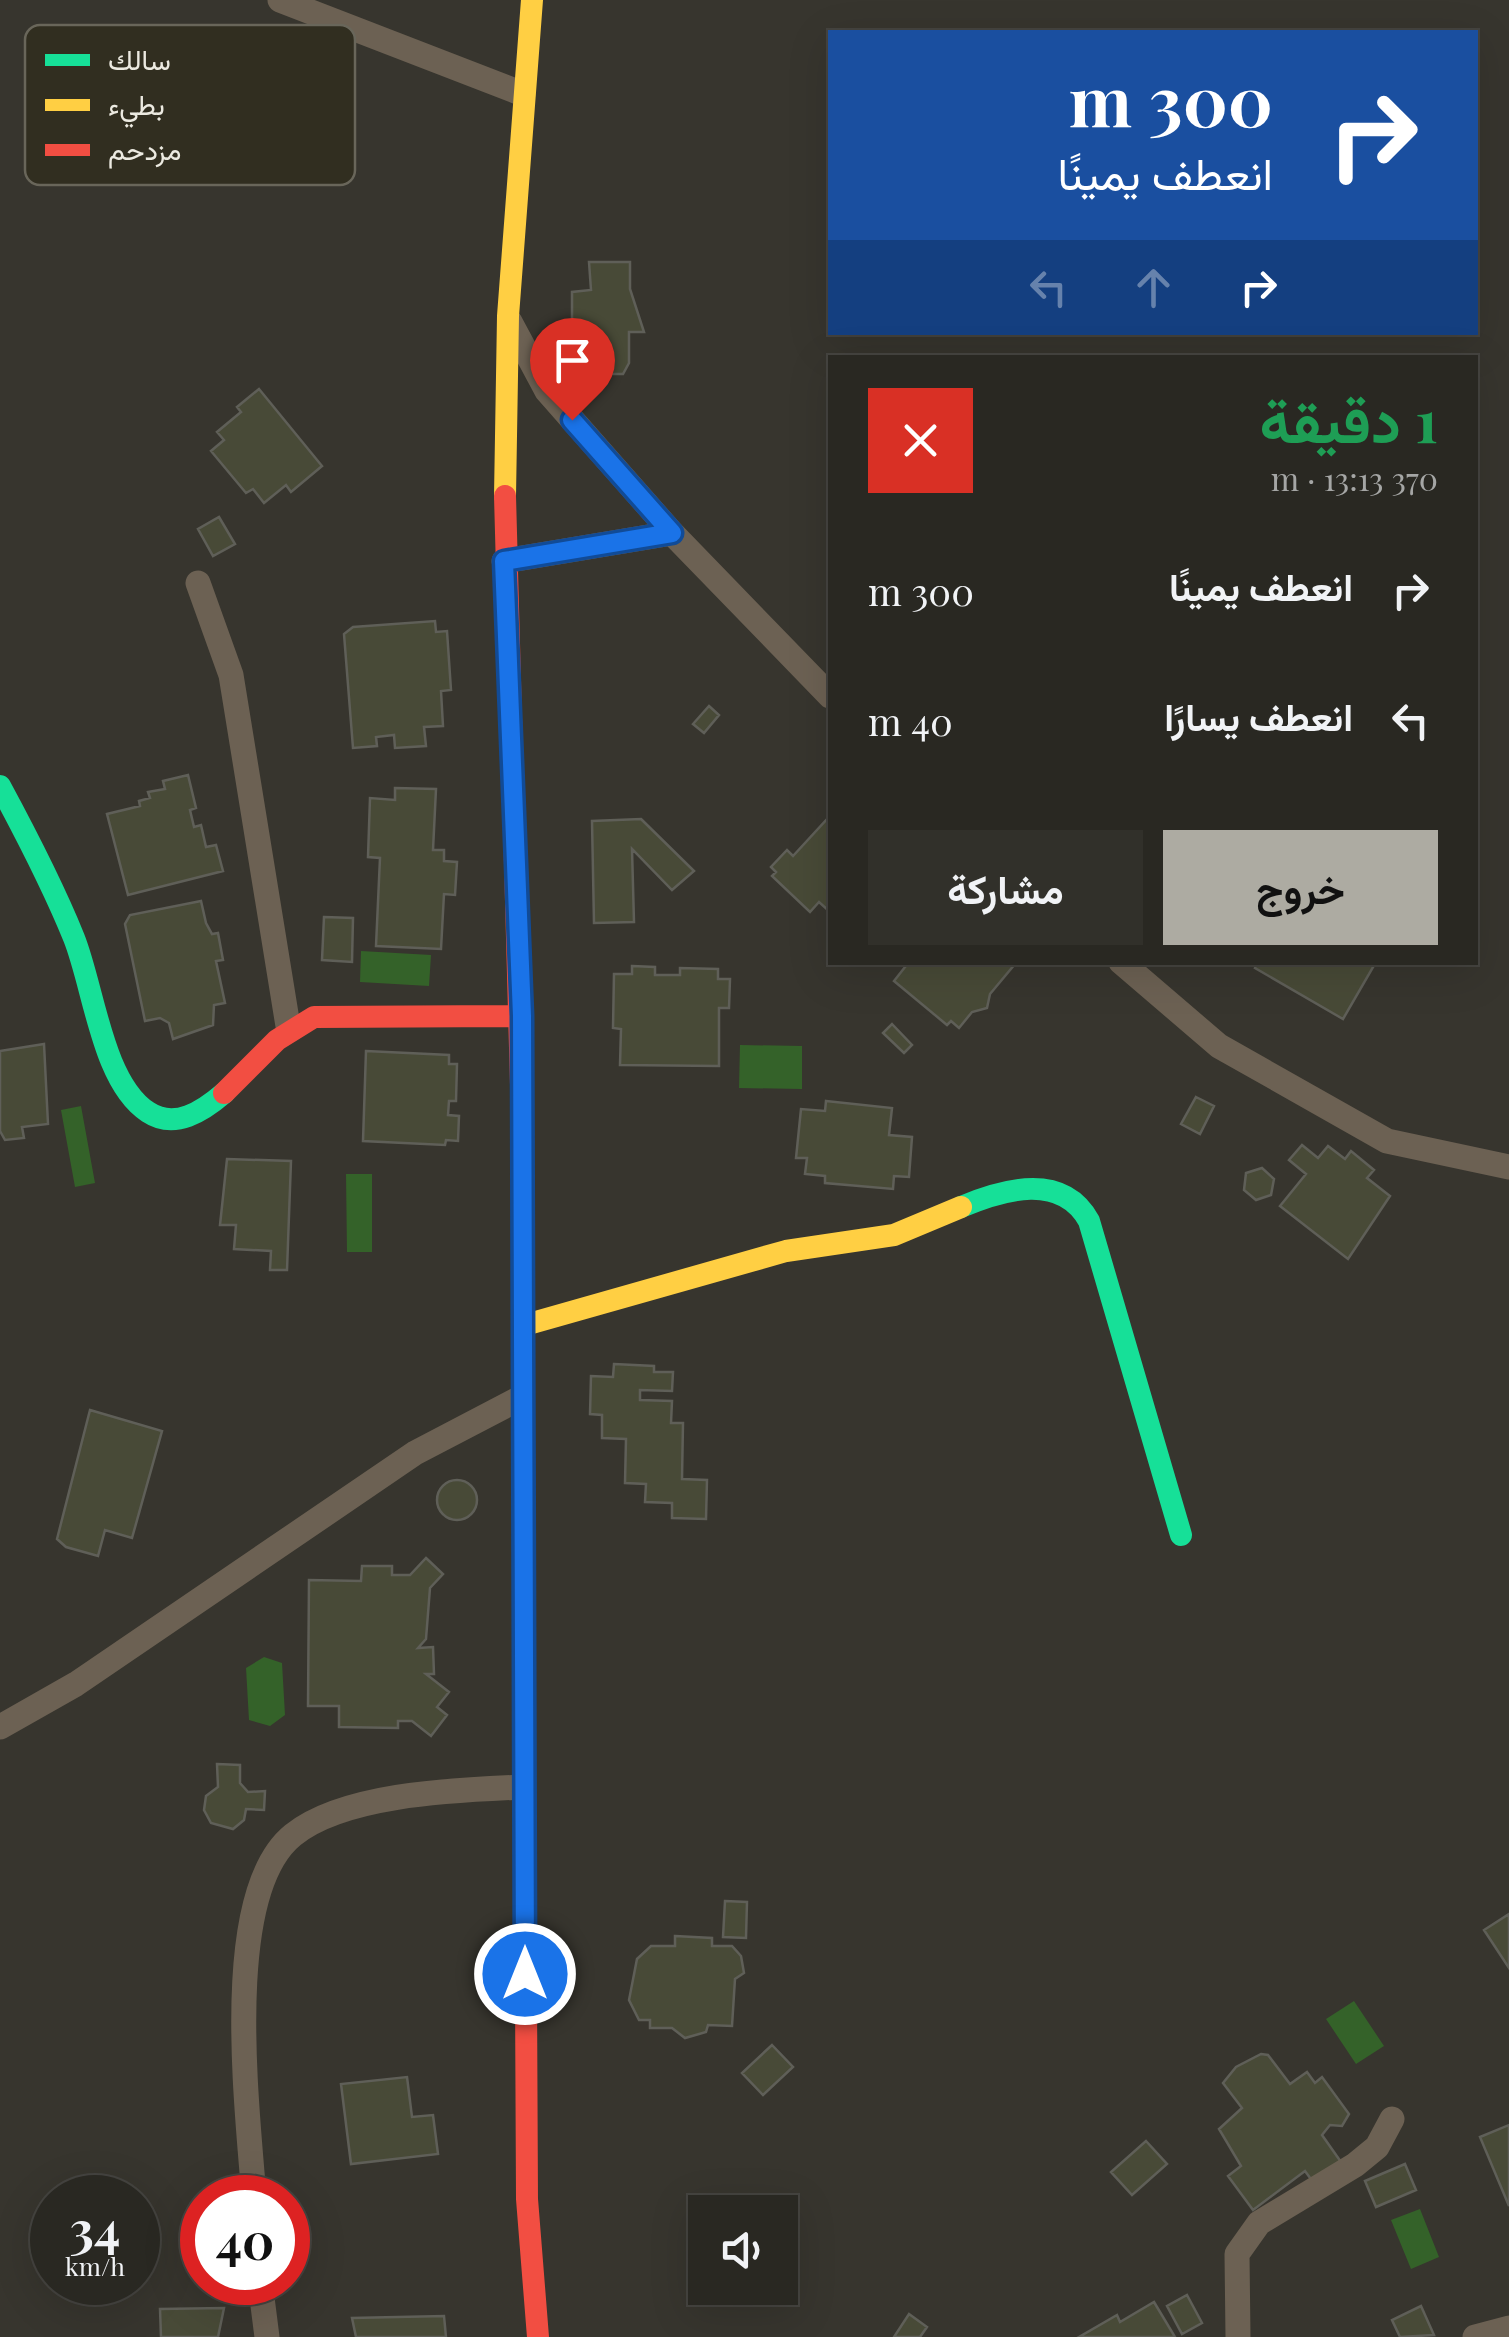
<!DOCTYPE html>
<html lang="ar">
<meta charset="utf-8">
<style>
body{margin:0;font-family:"Playfair Display",Vazirmatn,serif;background:#31302a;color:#f1f3f6;direction:rtl;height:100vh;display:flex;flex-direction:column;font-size:38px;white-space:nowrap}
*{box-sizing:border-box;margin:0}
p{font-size:32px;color:#a5a6a5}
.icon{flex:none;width:55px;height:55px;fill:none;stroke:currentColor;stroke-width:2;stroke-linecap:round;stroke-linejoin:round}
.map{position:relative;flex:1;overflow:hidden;direction:ltr}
.panel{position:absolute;left:828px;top:355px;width:650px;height:610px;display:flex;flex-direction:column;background:#292822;border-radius:0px;box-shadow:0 10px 40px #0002,0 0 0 2px #454440;direction:rtl}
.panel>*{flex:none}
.guide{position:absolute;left:828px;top:30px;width:650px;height:305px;border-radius:0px;box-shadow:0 10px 40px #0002,0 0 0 2px #454440;direction:rtl;background:#1a4fa0;color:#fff;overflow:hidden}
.controls{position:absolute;left:688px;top:2195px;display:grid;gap:20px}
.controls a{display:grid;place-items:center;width:110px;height:110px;border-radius:0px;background:#292822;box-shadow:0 10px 40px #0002,0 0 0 2px #454440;font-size:50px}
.speed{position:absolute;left:30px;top:2175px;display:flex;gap:20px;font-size:50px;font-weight:700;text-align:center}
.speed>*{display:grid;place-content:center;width:130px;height:130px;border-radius:50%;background:#292822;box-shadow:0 10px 40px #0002,0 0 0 2px #454440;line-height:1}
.speed small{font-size:25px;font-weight:400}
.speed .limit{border:15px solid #d22;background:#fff;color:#111}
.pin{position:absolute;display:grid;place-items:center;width:85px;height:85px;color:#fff;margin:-102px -42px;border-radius:50% 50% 50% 0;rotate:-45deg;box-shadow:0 0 10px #0007}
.pin .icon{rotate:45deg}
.me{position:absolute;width:110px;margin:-55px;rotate:0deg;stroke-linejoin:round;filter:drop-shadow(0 0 8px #0008)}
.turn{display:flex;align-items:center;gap:35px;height:210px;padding:0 40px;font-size:45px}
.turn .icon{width:130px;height:130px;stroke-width:2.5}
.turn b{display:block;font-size:70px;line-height:85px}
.lanes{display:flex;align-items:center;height:95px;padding:0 40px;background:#0003;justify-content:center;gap:50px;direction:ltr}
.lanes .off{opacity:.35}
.round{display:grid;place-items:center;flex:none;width:105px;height:105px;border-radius:0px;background:#31302a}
.headline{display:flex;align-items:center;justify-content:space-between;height:170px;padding:0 40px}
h1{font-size:60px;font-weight:700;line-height:75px;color:#1e9e55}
.action{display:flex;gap:20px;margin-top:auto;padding:20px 40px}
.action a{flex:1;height:115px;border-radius:0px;background:#adaba2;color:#111;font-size:40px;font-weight:700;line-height:115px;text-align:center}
.action a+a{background:#31302a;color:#f1f3f6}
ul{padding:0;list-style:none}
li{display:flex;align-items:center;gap:30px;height:130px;padding:0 40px}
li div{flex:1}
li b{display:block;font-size:38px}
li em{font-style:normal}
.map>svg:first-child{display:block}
</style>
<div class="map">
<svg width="1509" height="2337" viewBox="0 0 1509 2337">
<rect width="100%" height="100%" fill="#37352e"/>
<!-- water -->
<path fill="#346229" d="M361,951L431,955L429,986L360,982Z
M740,1045L802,1046V1089L739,1088Z
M81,1106L95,1183L75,1187L61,1110Z
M346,1174H372V1252H347Z
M264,1657L282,1663L285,1715L270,1726L249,1720L246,1668Z
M1354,2001L1384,2046L1356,2064L1326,2019Z
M1420,2209L1439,2257L1411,2269L1391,2220Z"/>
<!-- building -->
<path fill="#484a37" stroke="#5f5f58" stroke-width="2.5" d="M589,262H630V289L644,332H629V363L623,374H601L593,366L591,340L572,339V292L591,290Z
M259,389L322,466L291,492L286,485L264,503L253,489L246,493L211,451L224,440L217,432L241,412L237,407Z
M219,517L235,544L213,556L198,529Z
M435,621L436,632L447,631L451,690L441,691L443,726L424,727L426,746L395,748L394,735L376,737L377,746L353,748L344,634L353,627Z
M709,706L719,715L704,733L693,724Z
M188,775L196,808L190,810L194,827L201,825L206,847L216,845L223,871L128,895L107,814L140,806L139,801L150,798L148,792L165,789L163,781Z
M395,788L436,789L433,850H444V861L457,862L455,895L444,894L441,949L376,946L380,858L368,857L370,798L395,800Z
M829,817L830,912L819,902L810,912L772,876L776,872L771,867L787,850L793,856Z
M641,819L694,871L672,890L632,849L634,922L594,923L592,821Z
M201,901L206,923L212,934L218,933L223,960L216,961L225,1003L214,1005L213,1025L173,1039L169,1023L160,1018L145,1021L125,924L130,915Z
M324,917L353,918L352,962L322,960Z
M909,962H1014L1015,964L990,994L987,1008L972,1012L959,1028L951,1021L947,1025L894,981Z
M1258,962H1376L1343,1019L1255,968Z
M632,966L655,967V975H680V968L718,969V979H730L729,1008H719V1066L620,1065L621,1029L613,1028L614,974H632Z
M892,1024L912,1045L904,1053L883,1033Z
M44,1044L48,1124L22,1127L24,1138L5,1140L0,1131V1051Z
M366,1051L449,1055V1064H457L456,1101H449L448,1115L459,1116L458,1141L446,1140L445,1145L363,1141Z
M1196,1097L1214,1106L1200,1134L1181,1124Z
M826,1101L892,1108L889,1135L912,1137L909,1177L894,1176L893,1189L825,1183V1176L805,1174L807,1158H796L801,1109L825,1111Z
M1302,1145L1318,1158L1328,1146L1345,1159L1351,1151L1374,1170L1367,1178L1390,1196L1348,1259L1280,1206L1306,1174L1289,1160Z
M227,1159L291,1161L287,1270H270L271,1251L234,1249L236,1225H220Z
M1262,1168L1274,1179L1271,1195L1256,1200L1244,1190L1246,1173Z
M614,1364L654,1366V1372H673L672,1391L640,1390V1400L672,1401L671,1423H683L682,1479L707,1480L706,1519L672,1518V1503L645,1502L646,1484L625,1483L626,1439L602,1438V1415L590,1414L591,1376L613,1377Z
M90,1410L162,1431L132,1538L105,1530L98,1556L66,1547L57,1539Z
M437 1500a20 20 0 1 1 40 0a20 20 0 1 1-40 0Z
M426,1558L443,1574L430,1588L426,1639L418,1648L433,1647L434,1674H426L449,1692L437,1707L447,1715L431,1736L412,1721H398V1728L339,1727V1706H308L309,1580L361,1581L362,1566H392V1575H410Z
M217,1764L240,1765V1783L248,1792L265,1791L264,1810L246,1809L244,1820L233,1829L211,1823L204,1810L206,1796L218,1787Z
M725,1901L747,1902L746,1938L723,1937Z
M1509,1914V1968L1484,1930Z
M675,1936L712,1938V1946H732L741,1956L744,1973L735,1979L732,2026L708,2025L706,2032L685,2038L672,2028H650V2020H639L629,2000L637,1959L651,1946H675Z
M772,2045L793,2067L763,2095L742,2073Z
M1261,2054L1268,2055L1290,2084L1307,2072L1315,2083L1322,2077L1349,2114L1342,2126L1330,2125L1322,2135L1341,2162L1313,2182L1305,2171L1253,2210L1228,2176L1241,2166L1219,2129L1242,2108L1223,2083L1236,2067Z
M407,2077L412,2117L433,2115L438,2154L351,2164L341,2084Z
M1509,2125V2206L1480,2137Z
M1146,2141L1167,2164L1132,2195L1111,2172Z
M1405,2164L1416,2190L1376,2207L1365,2181Z
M705,2232V2275L702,2276L690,2236Z
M1187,2295L1202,2323L1182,2334L1167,2306Z
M1154,2302L1175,2337H1079L1117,2315L1120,2322Z
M1421,2306L1434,2335L1400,2337L1392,2320Z
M224,2308L218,2337H161L160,2309Z
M909,2314L927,2327L920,2337H894Z
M444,2316L446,2337H356L352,2318Z"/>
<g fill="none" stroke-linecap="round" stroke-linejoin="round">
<!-- street -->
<path stroke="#6c6153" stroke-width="25" d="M280,0L523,94
M510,322L547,391L672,533L830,696
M504,561L672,533
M198,583L231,675L288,1026
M1121,962L1219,1046L1387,1141L1509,1167
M0,1727L76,1684L415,1453L522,1397
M254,2198C248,2111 220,1894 293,1835C345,1793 459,1790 523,1787
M260,2282L267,2337
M1238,2337L1237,2254L1259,2223L1355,2165L1377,2147L1392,2119
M1475,2337L1509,2328"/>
<!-- fast -->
<path stroke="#16e098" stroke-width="22" d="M0,786C27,836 53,886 74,938C94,988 102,1082 148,1112C175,1130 203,1111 224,1093
M522,1122L524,1580
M961,1207C1003,1189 1062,1172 1089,1221L1181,1535"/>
<!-- slow -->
<path stroke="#ffcf43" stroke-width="22" d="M505,496L508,316L532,0
M525,1325L786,1251L894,1235L961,1207"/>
<!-- jam -->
<path stroke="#f24e42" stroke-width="22" d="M505,496L522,1122
M224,1093L277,1040L314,1017L522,1016
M524,1580L527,2199L538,2337"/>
</g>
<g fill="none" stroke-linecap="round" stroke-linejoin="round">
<defs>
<path id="route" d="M525,1974L522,1016L504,561L672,533L572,420"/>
</defs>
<!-- route casing -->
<use href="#route" stroke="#114b97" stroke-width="25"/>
<!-- route -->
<use href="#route" stroke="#1a73e8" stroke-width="18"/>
</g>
<!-- legend -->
<rect x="25" y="25" width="330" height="160" rx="15" fill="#312e20" stroke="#69665a" stroke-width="2.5"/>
<rect x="45" y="54" width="45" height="12" fill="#16e098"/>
<rect x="45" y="99" width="45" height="12" fill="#ffcf43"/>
<rect x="45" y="144" width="45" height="12" fill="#f24e42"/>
<g font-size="28" fill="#eceae1">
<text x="108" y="70">سالك</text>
<text x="108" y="115">بطيء</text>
<text x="108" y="160">مزدحم</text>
</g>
</svg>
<div class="controls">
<a><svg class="icon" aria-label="sound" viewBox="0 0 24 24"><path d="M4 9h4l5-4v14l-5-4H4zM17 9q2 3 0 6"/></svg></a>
</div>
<div class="speed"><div>34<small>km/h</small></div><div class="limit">40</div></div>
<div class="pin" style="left:572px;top:420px;background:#d93025"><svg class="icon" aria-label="arrive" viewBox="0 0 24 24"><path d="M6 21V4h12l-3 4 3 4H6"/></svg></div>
<svg class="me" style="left:525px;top:1974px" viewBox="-20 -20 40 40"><circle r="17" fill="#1a73e8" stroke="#fff" stroke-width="3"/><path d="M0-11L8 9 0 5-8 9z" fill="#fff"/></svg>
<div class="guide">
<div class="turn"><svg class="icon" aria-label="right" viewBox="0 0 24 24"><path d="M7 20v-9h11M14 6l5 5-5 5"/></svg><div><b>300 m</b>انعطف يمينًا</div></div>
<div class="lanes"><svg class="icon off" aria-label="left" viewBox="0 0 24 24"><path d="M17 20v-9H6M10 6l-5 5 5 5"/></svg><svg class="icon off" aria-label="ahead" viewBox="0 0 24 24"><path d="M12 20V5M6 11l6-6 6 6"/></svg><svg class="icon" aria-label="right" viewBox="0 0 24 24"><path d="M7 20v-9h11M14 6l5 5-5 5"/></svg></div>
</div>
<section class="panel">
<div class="headline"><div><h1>1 دقيقة</h1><p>370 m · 13:13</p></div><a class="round" style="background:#d93025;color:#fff"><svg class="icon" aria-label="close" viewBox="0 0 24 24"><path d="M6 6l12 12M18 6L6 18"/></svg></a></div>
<ul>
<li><svg class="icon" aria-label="right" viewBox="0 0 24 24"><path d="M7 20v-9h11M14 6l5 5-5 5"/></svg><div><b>انعطف يمينًا</b></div><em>300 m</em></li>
<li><svg class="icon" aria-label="left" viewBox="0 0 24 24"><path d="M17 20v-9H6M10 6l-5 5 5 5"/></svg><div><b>انعطف يسارًا</b></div><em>40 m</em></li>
</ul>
<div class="action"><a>خروج</a><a>مشاركة</a></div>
</section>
</div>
